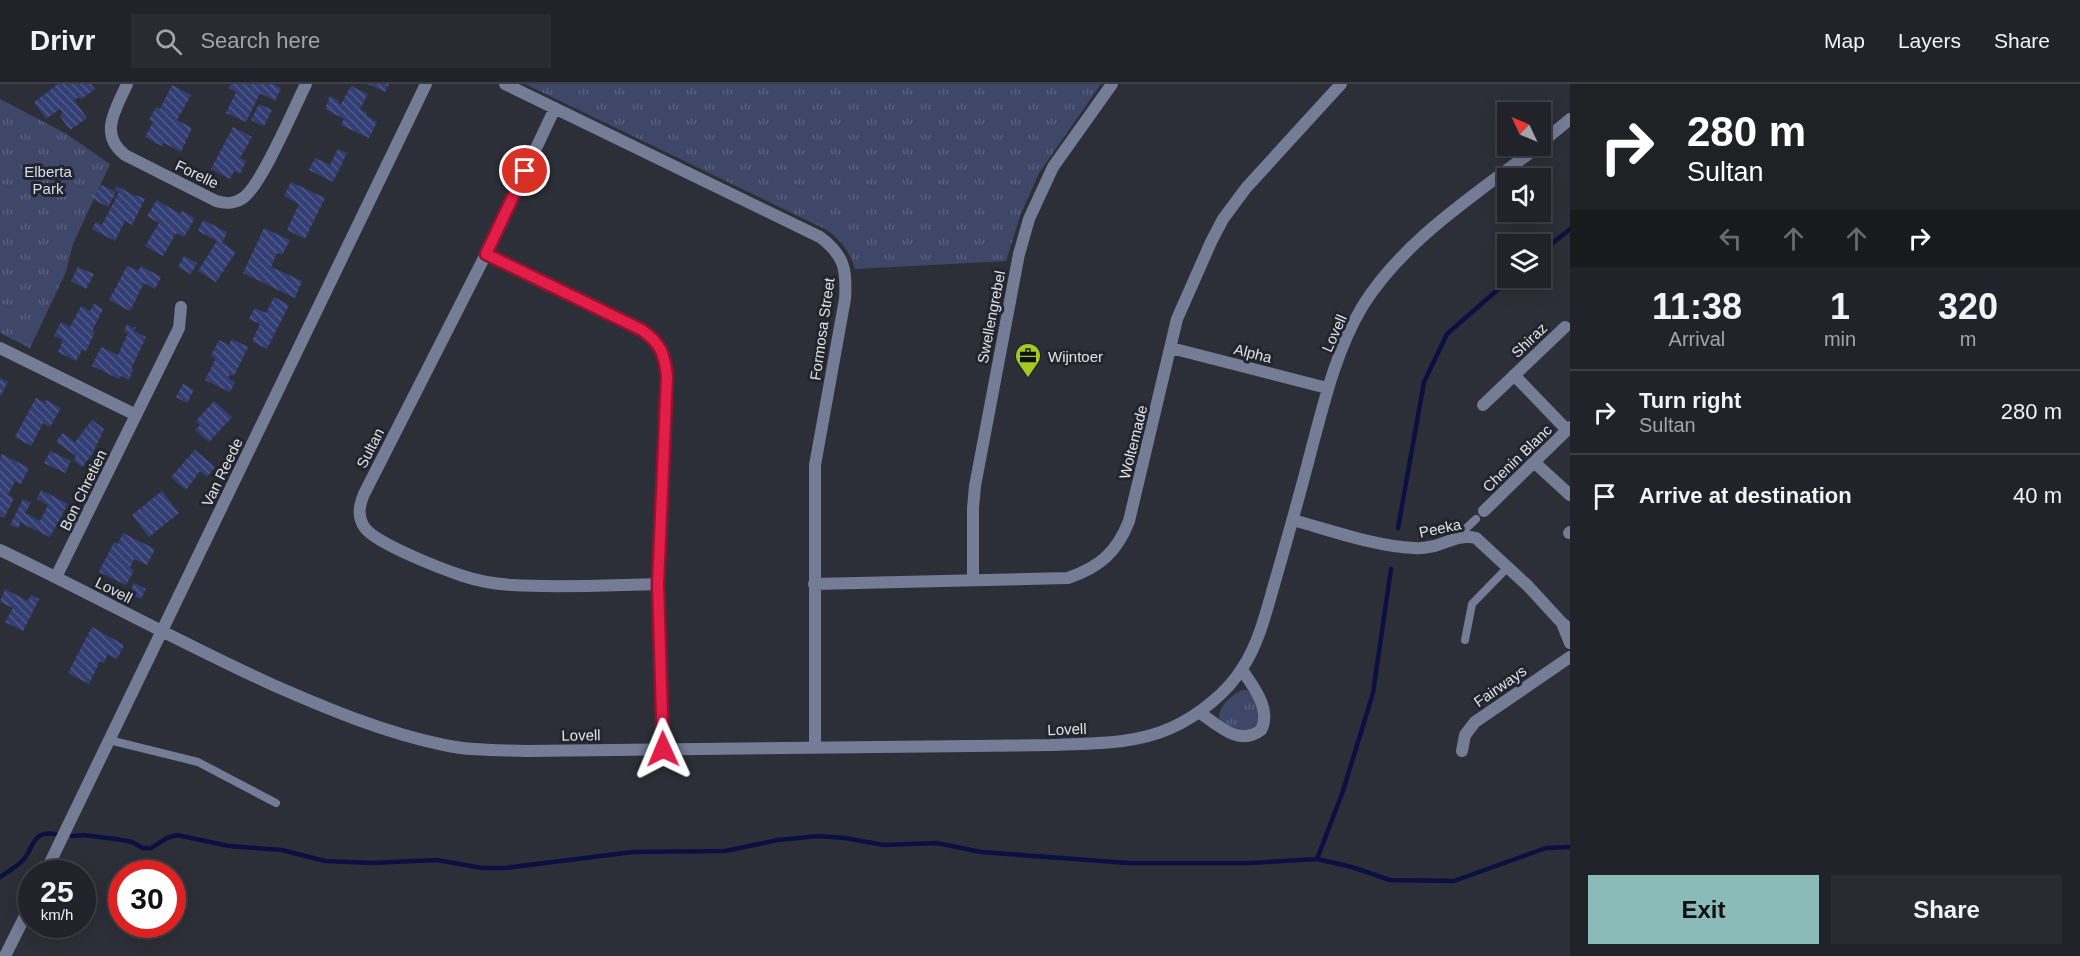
<!DOCTYPE html>
<style>
body{margin:0;font-family:Helvetica,sans-serif;background:#2a2b32;color:#f1f3f6;height:100vh;display:flex;flex-direction:column;font-size:22px;white-space:nowrap}
*{box-sizing:border-box;margin:0}
p{font-size:20px;color:#a2a4a8}
.icon{flex:none;width:33px;height:33px;fill:none;stroke:currentColor;stroke-width:2;stroke-linecap:round;stroke-linejoin:round}
.map{position:relative;flex:1;overflow:hidden}
.details{display:flex;flex-direction:column;background:#22232a;width:510px}
.details>*{flex:none}
.top-card{background:#202124;color:#fff;overflow:hidden}
.needle{width:39px;rotate:314deg}
.fabs{position:absolute;left:1497px;top:18px;display:grid;gap:12px}
.fabs a{display:grid;place-items:center;width:54px;height:54px;border-radius:0px;background:#22232a;box-shadow:0 3px 15px #0003,0 0 0 2px #3f4047;font-size:30px}
.speed{position:absolute;left:18px;top:776px;display:flex;gap:12px;font-size:30px;font-weight:700;text-align:center}
.speed>*{display:grid;place-content:center;width:78px;height:78px;border-radius:50%;background:#22232a;box-shadow:0 3px 15px #0003,0 0 0 2px #3f4047;line-height:1}
.speed small{font-size:15px;font-weight:400}
.speed .limit{border:9px solid #d22;background:#fff;color:#111}
.pin{position:absolute;display:grid;place-items:center;width:51px;height:51px;color:#fff;margin:-26px;border:3px solid #fff;border-radius:50%;box-shadow:0 2px 6px #0007}
.me{position:absolute;width:66px;margin:-33px;rotate:359deg;stroke-linejoin:round;filter:drop-shadow(0 0 4px #0008)}
.turn{display:flex;align-items:center;gap:21px;height:126px;padding:0 18px;font-size:27px}
.turn .icon{width:78px;height:78px;stroke-width:2.5}
.turn b{display:block;font-size:42px;line-height:51px}
.lanes{display:flex;align-items:center;height:57px;padding:0 18px;background:#0003;justify-content:center;gap:30px;direction:ltr}
.lanes .off{opacity:.35}
.eta{display:flex;justify-content:space-evenly;align-items:center;height:102px;text-align:center}
.eta b{font-size:36px;font-weight:600;line-height:42px}
.action{display:flex;gap:12px;margin-top:auto;padding:12px 18px}
.action a{flex:1;height:69px;border-radius:0px;background:#8bbbb9;color:#111;font-size:24px;font-weight:600;line-height:69px;text-align:center}
.action a+a{background:#2a2b32;color:#f1f3f6}
ul{padding:0;list-style:none}
li{display:flex;align-items:center;gap:18px;height:84px;padding:0 18px;border-top:2px solid #3f4047}
li div{flex:1}
li b{display:block;font-size:22px}
li em{font-style:normal}
header{display:flex;align-items:center;gap:36px;box-sizing:border-box;height:84px;padding:0 30px;background:#22232a;border-bottom:2px solid #3f4047}
header strong{font-size:28px}
nav{display:flex;gap:33px;margin-inline-start:auto;font-size:21px}
.search{width:420px;height:54px;background:#2a2b32;display:flex;align-items:center;gap:15px;box-sizing:border-box;padding:0 21px;border-radius:0px;color:#a2a4a8;font-size:22px}
main{display:flex;flex:1;min-height:0}
.map>svg:first-child{display:block}
</style>
<header>
<strong>Drivr</strong>
<div class="search"><svg class="icon" aria-label="search" viewBox="0 0 24 24"><circle cx="10" cy="10" r="6"/><path d="M15 15l6 6"/></svg>Search here</div>
<nav><a>Map</a><a>Layers</a><a>Share</a></nav>
</header>
<main>
<div class="map">
<svg width="1570" height="872" viewBox="0 0 1570 872">
<defs>
<pattern id="grass-tufts" width="24" height="20" patternUnits="userSpaceOnUse" patternTransform="scale(1.5)"><rect width="24" height="20" fill="#3f4768"/><path d="M3 7l-1-3M5 7V3M7 7l1-3M15 17l-1-3M17 17v-4M19 17l1-3" fill="none" stroke="#5a617e"/></pattern>
<pattern id="building-back-hatch" width="6" height="6" patternUnits="userSpaceOnUse" patternTransform="scale(1.5)"><rect width="6" height="6" fill="#333e74"/><path d="M-1 5l2 2M0 0l6 6M5-1l2 2" fill="none" stroke="#505a88"/></pattern>
</defs>
<rect width="100%" height="100%" fill="#2d2f38"/>
<!-- grass -->
<path fill="url(#grass-tufts)" d="M525,0H1101L1039,89L1020,132L1006,177L855,185C850,168 841,156 827,146Z
M0,15L65,49L110,80L73,160L66,188L30,264L0,249Z
M1243,606H1247L1254,614L1261,635L1253,647C1239,647 1229,644 1219,634C1219,622 1232,610 1243,606Z"/>
<g fill="none" stroke-linecap="round" stroke-linejoin="round">
<!-- stream -->
<path stroke="#0d0f42" stroke-width="4.5" d="M1540,169L1570,145
M1398,444L1424,298L1447,250L1511,194
M72,752L83,751L116,755L132,758L143,764H151L167,754L177,751L229,762L282,766L325,777L372,779L437,776L482,784H505L633,768L725,767L778,756L818,752L845,754L884,761L937,759L981,768L1128,779H1250L1317,775L1352,783L1390,796L1454,797L1546,764L1570,763
M1317,775L1343,707L1373,609L1391,485
M0,793C8,788 18,782 24,775C35,761 32,747 55,750"/>
</g>
<!-- building -->
<path fill="url(#building-back-hatch)" d="M58,0H91L95,5L81,15L79,13L74,16L87,34L70,46L60,32L63,29L60,25L46,35L34,18Z
M231,0H273L281,4L275,17L260,9L246,38L226,29L236,8L229,4Z
M368,0H389L385,8Z
M172,1L191,11L177,36L192,44L181,68L164,59L162,62L145,53L153,38L149,36L156,23L160,25Z
M351,2L368,10L360,25L367,29L366,31L377,38L369,54L341,41L344,35L325,25L330,12L339,17L338,19L341,20Z
M259,20L272,26L264,42L251,36Z
M233,43L252,53L240,74L246,77L240,90L234,87L230,95L211,85Z
M338,65L347,69L333,98L309,86L315,74L330,81Z
M291,98L325,114L305,155L287,146L299,120L284,112Z
M101,101L116,108L108,123L93,115Z
M117,102L135,112L136,111L145,115L132,141L125,137L115,157L92,145L96,138L102,141L119,108L115,106Z
M157,116L180,130L182,127L195,134L184,153L176,149L163,172L145,162L159,139L147,132Z
M203,136L227,148L222,159L236,168L216,198L198,187L217,157L198,147Z
M264,144L290,156L282,171L277,169L271,183L302,197L295,214L243,189Z
M184,172L197,179L191,190L178,183Z
M127,182L138,187L141,182L161,193L155,205L144,199L130,227L109,216Z
M78,183L94,190L86,205L71,197Z
M274,213L289,221L267,265L252,257L260,240L249,235L255,224L266,229Z
M94,220L103,225L92,247L95,248L86,267L82,266L76,277L58,268L63,256L54,252L61,238L70,243L81,222L90,227Z
M127,240L132,244L136,243L134,247L146,253L131,285L133,286L129,296L121,292L119,295L92,282L101,263L118,271L128,249L124,247Z
M232,255L248,263L234,292L230,290L228,294L235,298L230,308L205,296L216,274L211,272L219,256L229,261Z
M0,294L8,298L0,313Z
M183,300L194,306L187,319L176,313Z
M36,314L45,319L46,316L61,324L50,343L43,339L31,362L15,353Z
M214,317L232,333L209,358L195,346L200,341L196,337Z
M92,336L104,345L93,369L82,383L73,376L76,372L56,358L63,349L75,358Z
M195,366L215,383L207,393L200,387L186,406L171,393Z
M50,367L71,377L65,389L44,379Z
M2,370L29,384L21,400L15,397L8,411L14,414L4,434L0,432V374Z
M41,406L68,420L50,453L21,439L18,444L10,441L23,415L31,419L25,429L40,437L48,421L37,415Z
M162,407L179,429L149,453L132,431Z
M123,449L155,465L147,481L134,475L130,484L134,486L126,501L99,488L114,458L118,460Z
M134,499L146,505L141,515L129,510Z
M5,505L28,517L31,511L39,515L23,547L5,538L13,524L0,518Z
M92,543L124,561L117,575L108,570L104,579L100,577L89,600L68,589Z"/>
<g fill="none" stroke-linecap="round" stroke-linejoin="round">
<!-- service -->
<path stroke="#747c96" stroke-width="8" d="M1457,453L1476,435
M1465,556L1472,520L1508,483
M109,656L198,678L276,719"/>
<!-- minor -->
<path stroke="#747c96" stroke-width="12" d="M127,0C116,25 98,50 125,71L216,117C226,120 234,120 243,114C261,102 294,24 306,0
M505,0L820,153C844,171 847,185 845,215L815,381V664
M555,24L486,170L364,410C359,422 357,433 365,444C377,460 442,485 463,492C478,497 496,500 512,501C559,504 611,501 658,500
M1540,60L1570,35
M486,170L642,246C659,259 664,271 667,292L658,500L663,665
M0,264L136,331L56,493
M1171,264L1327,304
M1514,291L1567,346
M1483,321L1565,243
M136,331L179,244L181,223
M1534,378L1570,411
M1484,427L1570,343
M1293,436C1329,446 1378,463 1414,464C1440,466 1453,449 1476,454L1528,502L1562,539L1570,545
M1569,449L1570,448
M0,466C92,510 181,559 273,601C328,625 385,649 444,661C471,667 499,666 526,667L1051,661C1091,659 1133,661 1171,644C1198,632 1228,608 1243,583C1260,557 1267,524 1276,494C1288,452 1300,410 1311,367C1324,318 1336,267 1362,223C1403,156 1478,109 1539,62
M973,496V424L975,402L1019,170L1029,135L1053,83L1112,0
M814,500L1068,494C1100,483 1117,468 1129,437L1177,235L1211,158L1223,135L1246,104L1341,0
M1562,539L1570,559
M1199,628C1218,641 1239,663 1261,646C1272,626 1253,602 1242,586
M1462,667L1465,651L1475,638L1570,573
M45,789L426,0
M5,872L32,818"/>
</g>
<g fill="none" stroke-linecap="round" stroke-linejoin="round">
<defs>
<path id="route" d="M525,87L486,170L642,246C661,260 664,269 667,292L658,500L663,665"/>
</defs>
<!-- route casing -->
<use href="#route" stroke="#92132f" stroke-width="15"/>
<!-- route -->
<use href="#route" stroke="#e11d48" stroke-width="10"/>
</g>
<!-- icons -->
<defs>
<symbol id="office-pin" viewBox="-11 -11 22 30"><path d="M0 17L-7.5 6A9.5 9.5 0 1 1 7.5 6Z" fill="#a3c927" stroke="#23252e"/><path d="M-6-3h4V-5.5h4V-3h4V5H-6ZM-1-4.5V-3h2v-1.5ZM-6 0V1H6V0Z" fill="#111"/></symbol>
</defs>
<g fill-rule="evenodd">
<use href="#office-pin" x="1013" y="257" width="30" height="40"/>
</g>
<g text-anchor="middle" dominant-baseline="central" stroke-width="6" stroke-linejoin="round" paint-order="stroke">
<!-- park labels -->
<g font-size="15" fill="#d8ddef" stroke="#23252e">
<text x="48" y="87">Elberta<tspan x="48" dy="17">Park</tspan></text>
</g>
<!-- street labels -->
<g font-size="15" fill="#e0e2e8" stroke="#23252e">
<text transform="translate(197 90) rotate(26)">Forelle</text>
<text transform="translate(991 233) rotate(-79)">Swellengrebel</text>
<text transform="translate(822 245) rotate(-82)">Formosa Street</text>
<text transform="translate(1334 249) rotate(-66)">Lovell</text>
<text transform="translate(1529 256) rotate(-44)">Shiraz</text>
<text transform="translate(1253 269) rotate(14)">Alpha</text>
<text transform="translate(1133 358) rotate(-76)">Woltemade</text>
<text transform="translate(370 364) rotate(-63)">Sultan</text>
<text transform="translate(1517 374) rotate(-44)">Chenin Blanc</text>
<text transform="translate(222 388) rotate(-64)">Van Reede</text>
<text transform="translate(83 406) rotate(-64)">Bon Chretien</text>
<text transform="translate(1440 444) rotate(-12)">Peeka</text>
<text transform="translate(114 506) rotate(27)">Lovell</text>
<text transform="translate(1500 602) rotate(-35)">Fairways</text>
<text transform="translate(1067 645) rotate(-2)">Lovell</text>
<text transform="translate(581 651) rotate(-1)">Lovell</text>
</g>
<!-- poi labels -->
<g font-size="15" fill="#e0e2e8" stroke="#23252e" text-anchor="start">
<text x="1048" y="272">Wijntoer</text>
</g>
</g>
</svg>
<div class="fabs">
<a><svg class="needle" viewBox="-14 -14 28 28"><path d="M0-13l5 13h-10z" fill="#e53935"/><path d="M0 13l5-13h-10z" fill="#a2a4a8"/></svg></a>
<a><svg class="icon" aria-label="sound" viewBox="0 0 24 24"><path d="M4 9h4l5-4v14l-5-4H4zM17 9q2 3 0 6"/></svg></a>
<a><svg class="icon" aria-label="layers" viewBox="0 0 24 24"><path d="M12 4l9 5-9 5-9-5zM3 14l9 5 9-5"/></svg></a>
</div>
<div class="speed"><div>25<small>km/h</small></div><div class="limit">30</div></div>
<div class="pin" style="left:525px;top:87px;background:#d93025"><svg class="icon" aria-label="arrive" viewBox="0 0 24 24"><path d="M6 21V4h12l-3 4 3 4H6"/></svg></div>
<svg class="me" style="left:663px;top:665px" viewBox="-20 -20 40 40"><path d="M0-17L14 15 0 8-14 15z" fill="#e11d48" stroke="#fff" stroke-width="4"/></svg>
</div>
<section class="details">
<div class="top-card">
<div class="turn"><svg class="icon" aria-label="right" viewBox="0 0 24 24"><path d="M7 20v-9h11M14 6l5 5-5 5"/></svg><div><b>280 m</b>Sultan</div></div>
<div class="lanes"><svg class="icon off" aria-label="left" viewBox="0 0 24 24"><path d="M17 20v-9H6M10 6l-5 5 5 5"/></svg><svg class="icon off" aria-label="ahead" viewBox="0 0 24 24"><path d="M12 20V5M6 11l6-6 6 6"/></svg><svg class="icon off" aria-label="ahead" viewBox="0 0 24 24"><path d="M12 20V5M6 11l6-6 6 6"/></svg><svg class="icon" aria-label="right" viewBox="0 0 24 24"><path d="M7 20v-9h11M14 6l5 5-5 5"/></svg></div>
</div>
<div class="eta">
<div><b>11:38</b><p>Arrival</p></div>
<div><b>1</b><p>min</p></div>
<div><b>320</b><p>m</p></div>
</div>
<ul>
<li><svg class="icon" aria-label="right" viewBox="0 0 24 24"><path d="M7 20v-9h11M14 6l5 5-5 5"/></svg><div><b>Turn right</b><p>Sultan</p></div><em>280 m</em></li>
<li><svg class="icon" aria-label="arrive" viewBox="0 0 24 24"><path d="M6 21V4h12l-3 4 3 4H6"/></svg><div><b>Arrive at destination</b></div><em>40 m</em></li>
</ul>
<div class="action"><a>Exit</a><a>Share</a></div>
</section>
</main>
